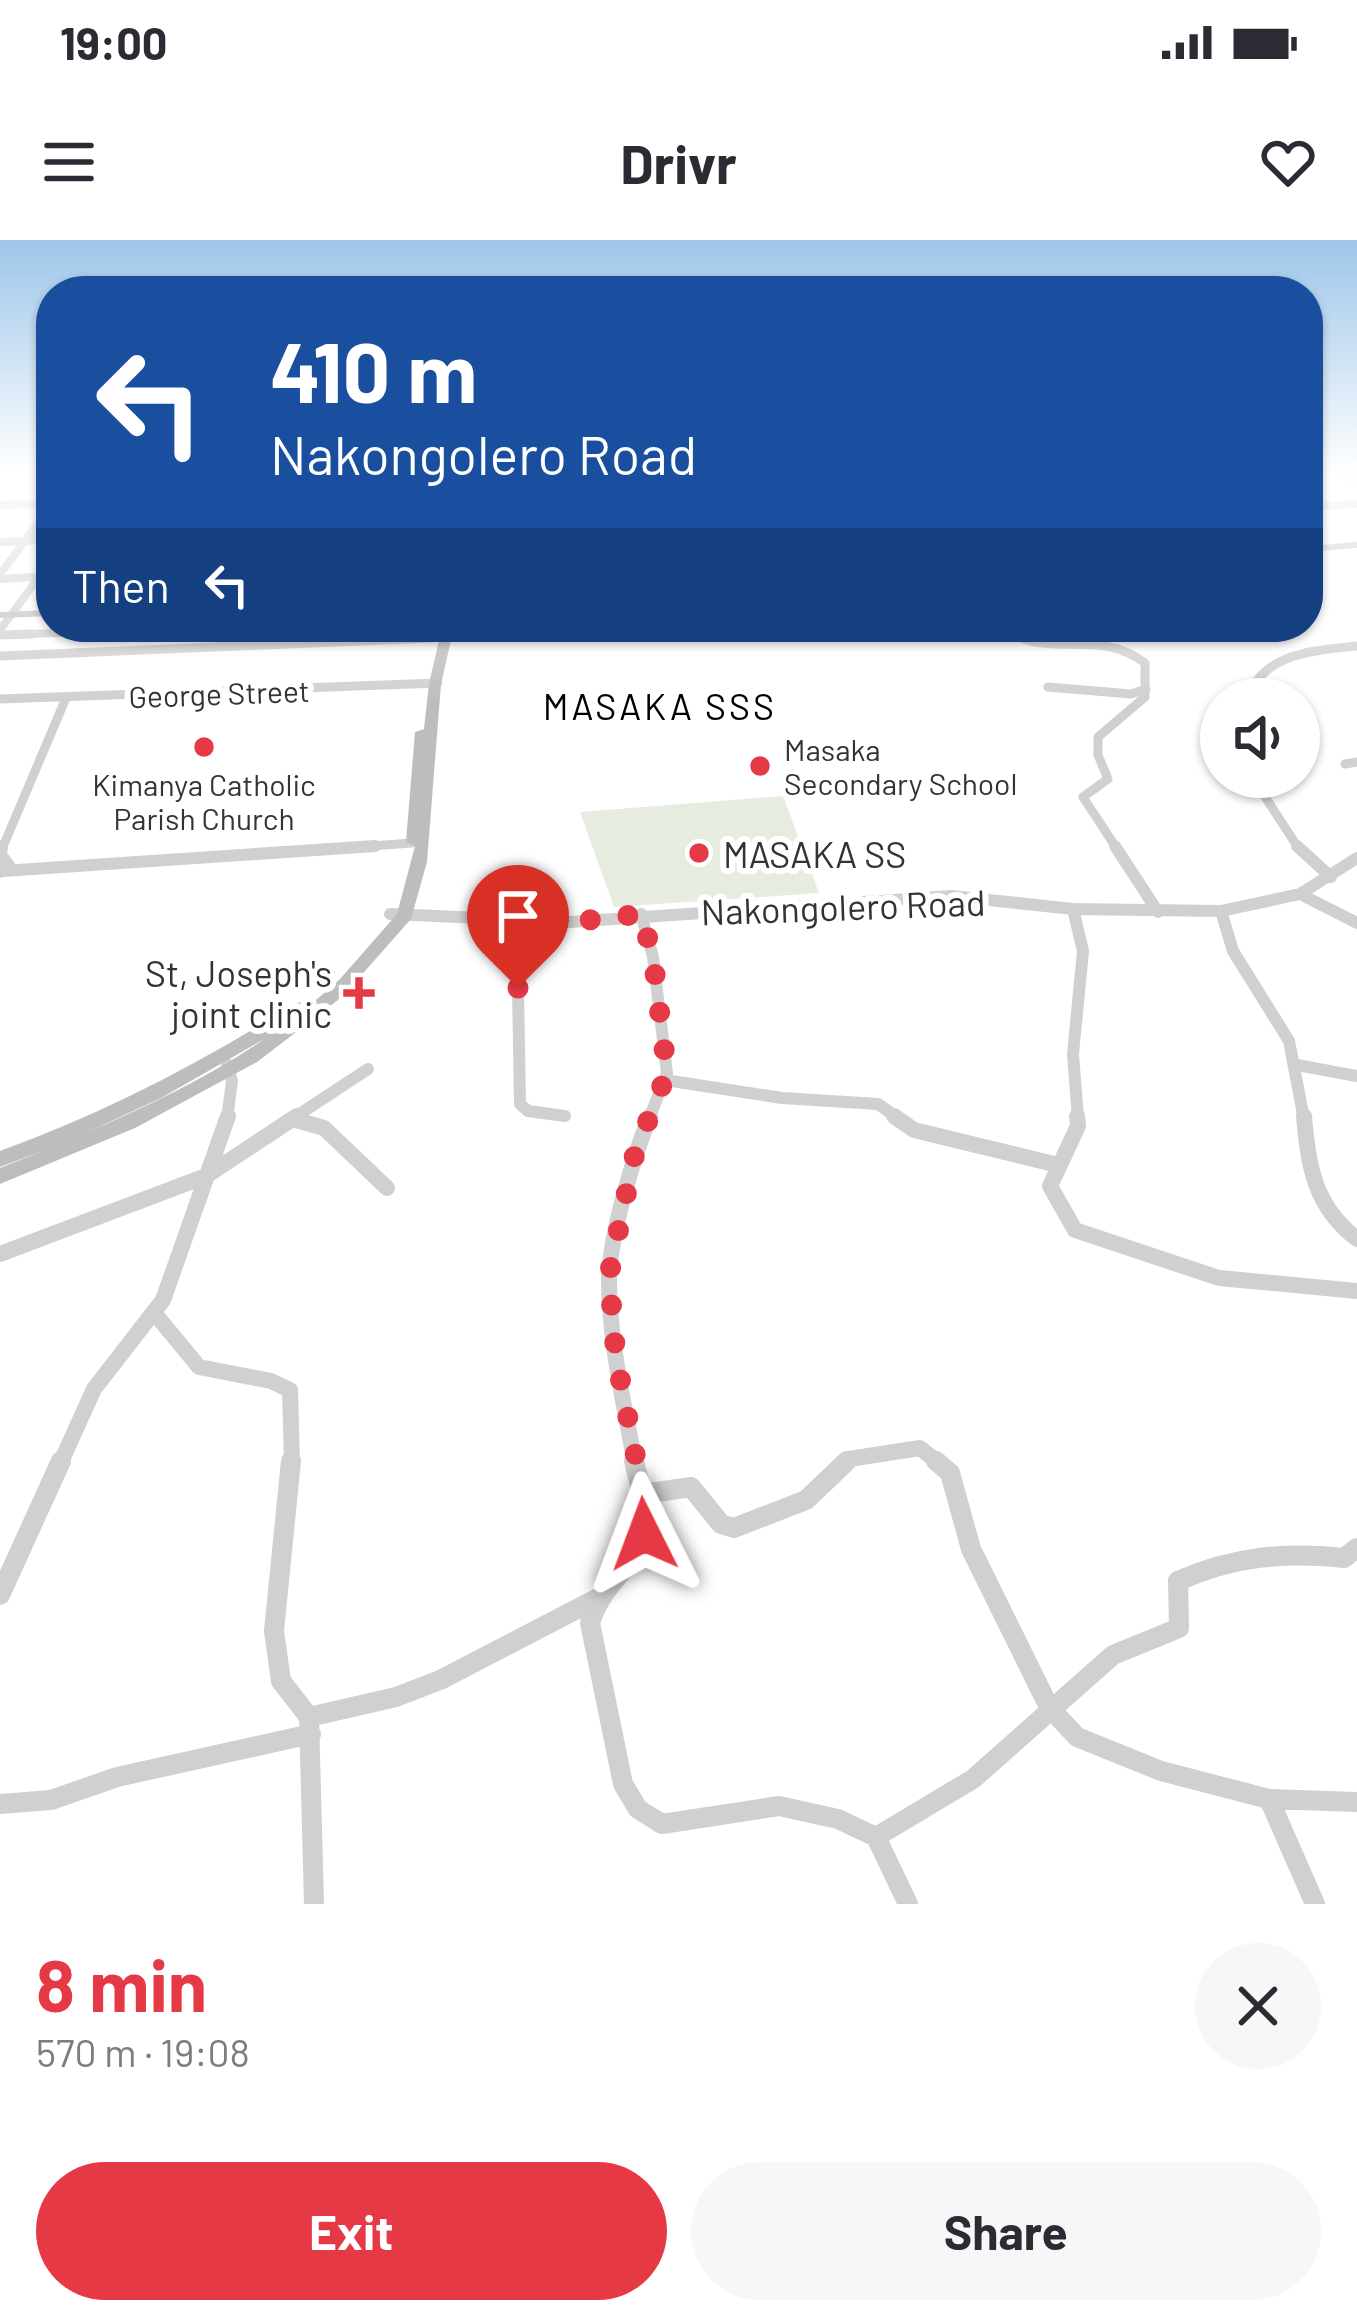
<!DOCTYPE html>
<meta charset="utf-8">
<style>
body{margin:0;font-family:Barlow,sans-serif;background:#f7f7f7;color:#2b2b33;height:100vh;display:flex;flex-direction:column;font-size:45px;white-space:nowrap}
*{box-sizing:border-box;margin:0}
p{font-size:39px;color:#7c7c81}
.icon{flex:none;width:66px;height:66px;fill:none;stroke:currentColor;stroke-width:2;stroke-linecap:round;stroke-linejoin:round}
.map{position:relative;height:1664px;overflow:hidden}
.details{display:flex;flex-direction:column;background:#fff;flex:1}
.details>*{flex:none}
.top-card{position:absolute;left:36px;top:36px;width:1287px;height:366px;border-radius:48px;box-shadow:0 3px 9px #0004;background:#1a4fa0;color:#fff;overflow:hidden}
.controls{position:absolute;left:1200px;top:438px;display:grid;gap:24px}
.controls a{display:grid;place-items:center;width:120px;height:120px;border-radius:50%;background:#fff;box-shadow:0 3px 9px #0004;font-size:60px}
.pin{position:absolute;display:grid;place-items:center;width:102px;height:102px;color:#fff;margin:-123px -51px;border-radius:50% 50% 50% 0;rotate:-45deg;box-shadow:0 0 12px #0007}
.pin .icon{rotate:45deg}
.me{position:absolute;width:132px;margin:-66px;rotate:357deg;stroke-linejoin:round;filter:drop-shadow(0 0 9px #0008)}
.turn{display:flex;align-items:center;gap:42px;height:252px;padding:0 36px;font-size:54px}
.turn .icon{width:156px;height:156px;stroke-width:2.5}
.turn b{display:block;font-size:84px;line-height:102px}
.then{display:flex;align-items:center;height:114px;padding:0 36px;background:#0003;gap:24px;font-size:45px}
.round{display:grid;place-items:center;flex:none;width:126px;height:126px;border-radius:63px;background:#f7f7f7}
.headline{display:flex;align-items:center;justify-content:space-between;height:204px;padding:0 36px}
h1{font-size:72px;font-weight:700;line-height:90px;color:#e63946}
.button{display:flex;gap:24px;margin-top:auto;padding:24px 36px}
.button a{flex:1;height:138px;border-radius:72px;background:#e63946;color:#fff;font-size:48px;font-weight:700;line-height:138px;text-align:center}
.button a+a{background:#f7f7f7;color:#2b2b33}
.status{display:flex;justify-content:space-between;align-items:center;height:84px;padding:0 60px;background:#fff;direction:ltr}
.status svg{height:33px;fill:currentColor}
header{display:flex;justify-content:space-between;align-items:center;height:156px;padding:0 36px;background:#fff;font-size:54px;font-weight:700}
.map>svg:first-child{display:block}
</style>
<div class="status"><b>19:00</b><svg viewBox="0 0 49 12"><path d="M0 12V9h3v3zM5 12V6h3v6zM10 12V3h3v9zM15 12V0h3v12zM26 1h20v11H26zM47 4h2v5h-2z"/></svg></div>
<header><svg class="icon" aria-label="menu" viewBox="0 0 24 24"><path d="M4 6h16M4 12h16M4 18h16"/></svg>Drivr<svg class="icon" aria-label="heart" viewBox="0 0 24 24"><path d="M12 20l-8-8c-3-5 5-10 8-4 3-6 11-1 8 4z"/></svg></header>
<div class="map">
<svg width="1357" height="1664" viewBox="0 0 1357 1664">
<rect width="100%" height="100%" fill="#fff"/>
<!-- green -->
<path fill="#e6ecdf" d="M783,556L819,653L614,667L580,572Z"/>
<g fill="none" stroke-linecap="round" stroke-linejoin="round">
<!-- street-far4 -->
<path stroke="#d0d0d0" stroke-width="8" d="M1326,230L1357,239
M0,265L51,264
M1308,267L1357,264
M0,302L51,300
M0,334L51,266
M0,339L51,336
M1005,387L1017,397
M0,390L39,337
M0,395L222,387"/>
<!-- street-far3 -->
<path stroke="#d0d0d0" stroke-width="9" d="M1013,394C1056,417 1100,389 1145,423V457L1098,497V515L1108,539L1083,557L1117,609
M0,395L32,394
M0,416L433,398
M1048,447L1131,454L1146,449
M0,459L438,443
M1246,459C1265,412 1312,411 1357,406
M1345,524L1357,522
M1252,537L1299,609
M2,609L66,458
M331,609L412,603"/>
<!-- street-far2 -->
<path stroke="#d0d0d0" stroke-width="12" d="M1115,606L1158,672
M1297,606L1331,637
M3,631L375,606
M0,632L9,625L1,615L2,606
M1300,654L1357,683
M1073,669L1083,711L1073,814L1078,879
M1221,671L1233,711L1289,801L1304,879
M390,674L570,682L952,656L1073,669L1221,671L1300,654L1357,618
M641,674L653,717L667,833L649,879
M508,679L518,748L520,864L528,871L565,876
M227,824L232,841L227,879
M1297,825L1357,836
M665,840L782,858L878,864L899,879
M292,879L368,829"/>
<!-- street-far1 -->
<path stroke="#d0d0d0" stroke-width="16" d="M894,876L914,890L1058,925
M1077,876L1078,886L1050,946L1075,990L1219,1038L1357,1051
M1304,876C1308,927 1315,967 1357,999
M296,880L324,888L387,948
M0,1014L206,936L297,876
M156,1075L199,1127L271,1141L290,1150L292,1224
M60,1224L94,1149L163,1060L228,876
M635,1224C624,1163 609,1101 609,1039C610,995 633,918 650,876
M843,1224L849,1219L920,1208L940,1224"/>
<!-- street -->
<path stroke="#d0d0d0" stroke-width="20" d="M291,1221L274,1391L281,1441L309,1477L314,1664
M634,1221C638,1240 648,1267 646,1287C642,1321 601,1343 590,1383L623,1544L638,1569L662,1584L779,1566L838,1579L876,1597L908,1664
M936,1221L950,1233L971,1309L1049,1467L1077,1497L1161,1531L1269,1559L1357,1562
M643,1254L691,1247L721,1284L734,1288L806,1260L847,1221
M0,1355L61,1221
M309,1477L396,1457L440,1440L596,1359
M1269,1559L1315,1664
M0,1564L51,1560L117,1537L311,1494
M876,1597L973,1539L1113,1415L1179,1388L1178,1341C1234,1316 1284,1312 1344,1318L1357,1308"/>
<!-- secondary -->
<path fill="#bdbdbd" fill-rule="evenodd" d="M1357,302V308L1308,312V306Z
M51,370V376L0,378V372Z
M442,387H454L441,444L427,622L411,679L342,757L257,822L135,888L0,944V928L45,910L0,927V911C104,873 201,823 294,764L300,762L308,767L340,739L397,674L415,606L406,602L415,492L424,489L429,444ZM266,798C210,836 150,865 88,892L161,858Z"/>
</g>
<!-- sky -->
<linearGradient id="sky" x2="0" y2="1"><stop stop-color="#9ec6ea"/><stop offset="0.5" stop-color="#fff"/><stop offset="1" stop-color="#fff" stop-opacity="0"/></linearGradient>
<rect width="1357" height="463" fill="url(#sky)"/>
<g fill="none" stroke-linecap="round" stroke-linejoin="round">
<!-- route -->
<path stroke="#e63946" stroke-width="21" stroke-dasharray="0 37.8" d="M518,748L508,680L570,682L641,674L653,717L667,833L635,913L609,1035L616,1117L643,1254L644,1294"/>
</g>
<!-- markers -->
<g fill="#e63946" stroke="#fff" stroke-width="4.5">
<circle cx="204" cy="507" r="12"/>
<circle cx="760" cy="526" r="12"/>
<circle cx="699" cy="613" r="12"/>
<path d="M353 735h12v12h12v12h-12v12h-12v-12h-12v-12h12z"/>
</g>
<g text-anchor="middle" dominant-baseline="central" stroke-width="12" stroke-linejoin="round" paint-order="stroke">
<!-- far-street labels -->
<g font-size="30" fill="#333" stroke="#fff">
<text transform="translate(219 453) rotate(-2)">George Street</text>
</g>
<!-- far-poi labels -->
<g font-size="30" fill="#333" stroke="#fff" text-anchor="start">
<text x="784" y="509">Masaka<tspan x="784" dy="34">Secondary School</tspan></text>
<text x="204" y="544" text-anchor="middle">Kimanya Catholic<tspan x="204" dy="34">Parish Church</tspan></text>
</g>
<!-- far-quarter labels -->
<g font-size="36" letter-spacing="3" fill="#000" stroke="#fff">
<text x="660" y="465">MASAKA SSS</text>
</g>
<!-- poi labels -->
<g font-size="36" fill="#333" stroke="#fff" text-anchor="start">
<text x="723" y="613">MASAKA SS</text>
<text x="332" y="732" text-anchor="end">St, Joseph's<tspan x="332" dy="41">joint clinic</tspan></text>
</g>
<!-- street labels -->
<g font-size="36" fill="#333" stroke="#fff">
<text transform="translate(843 666) rotate(-2)">Nakongolero Road</text>
</g>
</g>
</svg>
<div class="controls">
<a><svg class="icon" aria-label="sound" viewBox="0 0 24 24"><path d="M4 9h4l5-4v14l-5-4H4zM17 9q2 3 0 6"/></svg></a>
</div>
<div class="pin" style="left:518px;top:748px;background:#d93025"><svg class="icon" aria-label="arrive" viewBox="0 0 24 24"><path d="M6 21V4h12l-3 4 3 4H6"/></svg></div>
<svg class="me" style="left:644px;top:1294px" viewBox="-20 -20 40 40"><path d="M0-17L14 15 0 8-14 15z" fill="#e63946" stroke="#fff" stroke-width="4"/></svg>
<div class="top-card">
<div class="turn"><svg class="icon" aria-label="left" viewBox="0 0 24 24"><path d="M17 20v-9H6M10 6l-5 5 5 5"/></svg><div><b>410 m</b>Nakongolero Road</div></div>
<div class="then">Then<svg class="icon" aria-label="left" viewBox="0 0 24 24"><path d="M17 20v-9H6M10 6l-5 5 5 5"/></svg></div>
</div>
</div>
<section class="details">
<div class="headline"><div><h1>8 min</h1><p>570 m · 19:08</p></div><a class="round"><svg class="icon" aria-label="close" viewBox="0 0 24 24"><path d="M6 6l12 12M18 6L6 18"/></svg></a></div>
<div class="button"><a>Exit</a><a>Share</a></div>
</section>
